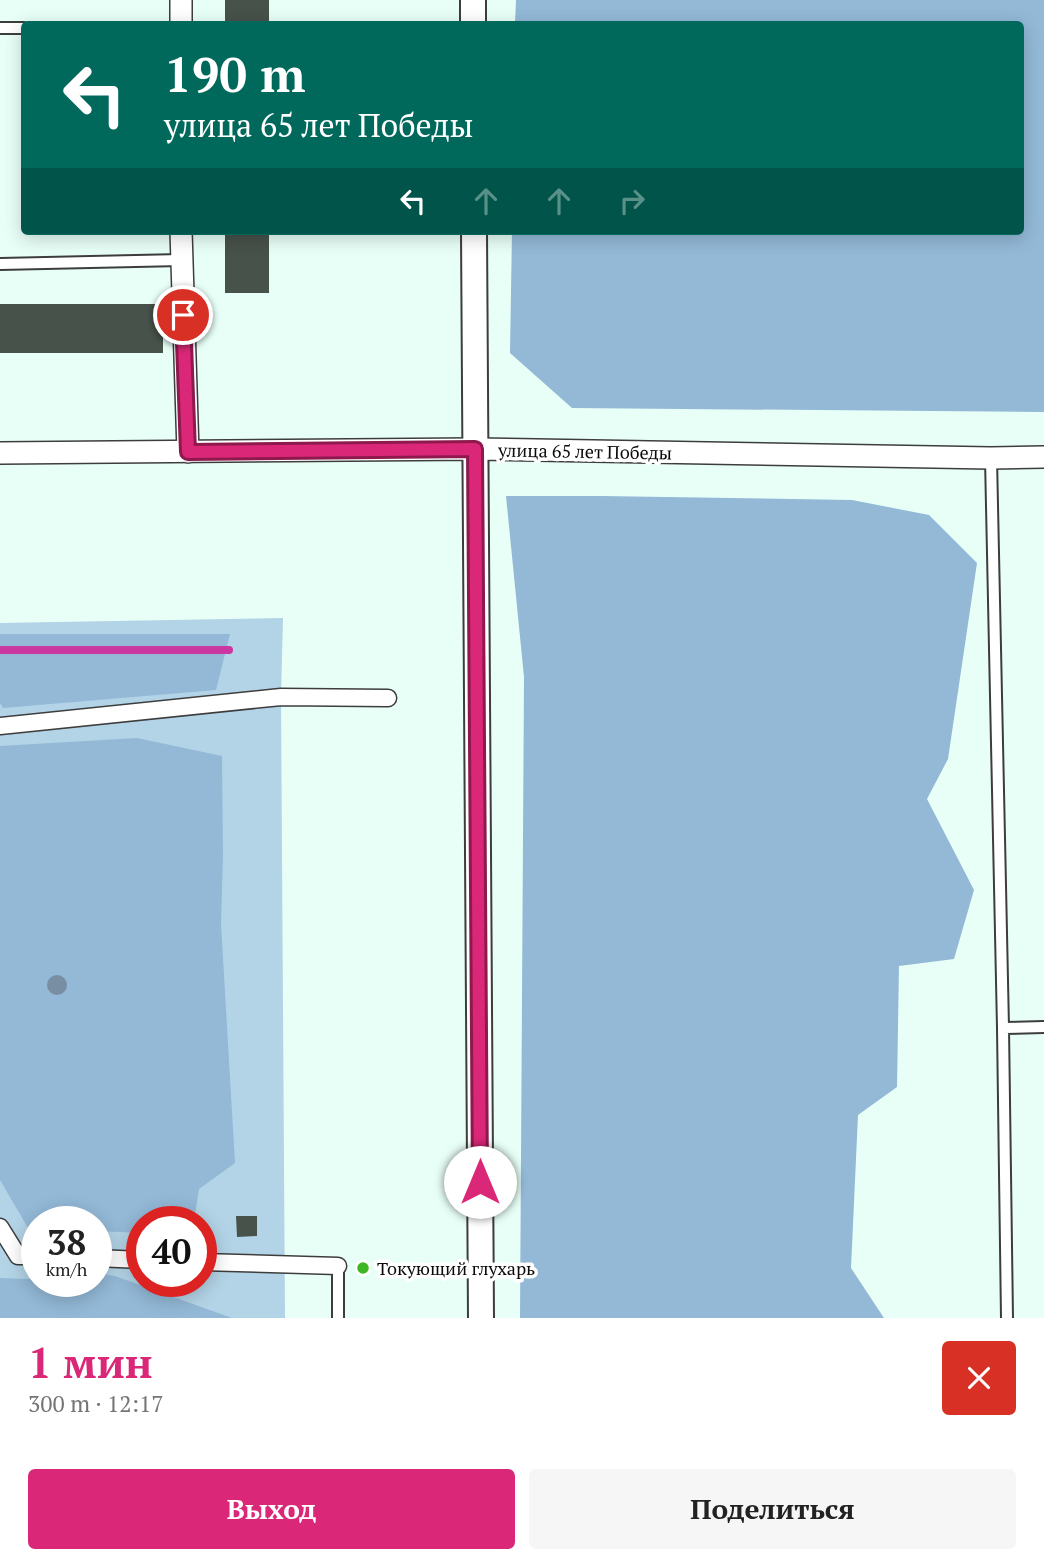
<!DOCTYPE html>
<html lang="ru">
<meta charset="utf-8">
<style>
body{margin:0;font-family:"PT Serif",serif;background:#f6f6f6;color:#222;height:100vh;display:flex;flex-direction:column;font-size:26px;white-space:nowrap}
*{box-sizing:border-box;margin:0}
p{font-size:23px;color:#767676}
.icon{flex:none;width:38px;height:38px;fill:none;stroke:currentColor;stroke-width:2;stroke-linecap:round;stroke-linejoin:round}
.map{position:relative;height:1318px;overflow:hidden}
.panel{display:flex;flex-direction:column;background:#fff;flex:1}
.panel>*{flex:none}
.banner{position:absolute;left:21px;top:21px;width:1003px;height:214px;border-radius:7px;box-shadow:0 4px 18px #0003;background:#00695c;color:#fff;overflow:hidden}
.speed{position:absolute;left:21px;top:1206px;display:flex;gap:14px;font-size:35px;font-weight:700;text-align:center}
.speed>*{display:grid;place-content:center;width:91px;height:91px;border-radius:50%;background:#fff;box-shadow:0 4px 18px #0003;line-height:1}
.speed small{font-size:18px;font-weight:400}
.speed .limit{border:10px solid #d22;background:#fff;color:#111}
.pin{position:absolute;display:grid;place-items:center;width:60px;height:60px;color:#fff;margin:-30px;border:4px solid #fff;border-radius:50%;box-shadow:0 2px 7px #0007}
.me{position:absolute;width:77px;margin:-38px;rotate:0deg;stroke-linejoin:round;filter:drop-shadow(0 0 5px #0008)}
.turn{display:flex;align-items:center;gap:24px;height:147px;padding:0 28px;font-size:32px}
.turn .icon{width:91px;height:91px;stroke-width:2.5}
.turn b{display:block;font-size:49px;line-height:60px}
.lanes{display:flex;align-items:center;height:66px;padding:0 28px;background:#0003;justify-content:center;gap:35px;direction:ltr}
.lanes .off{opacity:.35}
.round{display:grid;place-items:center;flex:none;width:74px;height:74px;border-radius:7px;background:#f6f6f6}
.head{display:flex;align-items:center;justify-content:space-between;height:119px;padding:0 28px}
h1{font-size:42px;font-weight:600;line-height:52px;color:#db2777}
.cta{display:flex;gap:14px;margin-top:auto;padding:14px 28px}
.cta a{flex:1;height:80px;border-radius:7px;background:#db2777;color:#fff;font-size:28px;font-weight:600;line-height:80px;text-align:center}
.cta a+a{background:#f6f6f6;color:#222}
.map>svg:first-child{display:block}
</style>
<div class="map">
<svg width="1044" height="1318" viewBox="0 0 1044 1318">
<rect width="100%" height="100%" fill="#e8fff7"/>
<!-- green -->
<path fill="#b3d4e7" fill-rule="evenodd" d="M283,618L281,697L285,1318H0V623ZM37,1222H96V1281H37ZM142,1222H201V1281H142Z"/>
<!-- forest -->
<path fill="#93b9d7" d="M516,0H1044V412L572,408L510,353L512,231H1020V24H515Z
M506,496H601L852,500L929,515L977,563L948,759L927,799L974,890L954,959L899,966L897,1087L858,1115L851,1268L884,1318H520L524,677Z
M0,634H230L216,690L3,708L0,703Z
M137,738L222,756L223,856L221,924L235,1163L199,1189L194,1221L142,1222V1233L96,1231V1222H37V1229L28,1228L0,1180V746Z
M96,1273L115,1276L232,1318H0V1278L29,1279L37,1276V1281H96Z"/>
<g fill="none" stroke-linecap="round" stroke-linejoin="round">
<!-- stream -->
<path stroke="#ca37a0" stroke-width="8" d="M0,650H229"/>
</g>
<!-- building -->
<path fill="#47524a" d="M225,0H269V24H225Z
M225,231H269V293H225Z
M0,304H163V353H0Z
M236,1216H257V1236L237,1237Z"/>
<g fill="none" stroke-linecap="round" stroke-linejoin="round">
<defs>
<path id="service" d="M0,28H24
M0,264L181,260
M991,458L1003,1028L1007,1318
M1003,1028L1044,1027
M338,1266V1318"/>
<path id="pedestrian" d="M0,726L281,697L388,698
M0,1227L18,1256H37
M96,1258L142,1260
M201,1262L338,1266"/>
<path id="minor" d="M181,0V24
M181,231L188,452
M0,453L475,449L991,458L1044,457"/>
<path id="tertiary" d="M473,0V24
M474,231L481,1318"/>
</defs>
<!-- service casing -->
<use href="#service" stroke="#3d3d3d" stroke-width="14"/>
<!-- pedestrian casing -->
<use href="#pedestrian" stroke="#3d3d3d" stroke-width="19"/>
<!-- minor casing -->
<use href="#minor" stroke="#3d3d3d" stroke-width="24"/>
<!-- tertiary casing -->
<use href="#tertiary" stroke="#3d3d3d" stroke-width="28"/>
<!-- service -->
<use href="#service" stroke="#fff" stroke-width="10"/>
<!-- pedestrian -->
<use href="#pedestrian" stroke="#fff" stroke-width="16"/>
<!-- minor -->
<use href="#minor" stroke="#fff" stroke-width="21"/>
<!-- tertiary -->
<use href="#tertiary" stroke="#fff" stroke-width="24"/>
</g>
<!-- trees -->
<circle fill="#788ea3" cx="57" cy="985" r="10"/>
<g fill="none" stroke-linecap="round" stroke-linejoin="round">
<defs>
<path id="route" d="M183,315L188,452L475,449L480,1182"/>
</defs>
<!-- route casing -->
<use href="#route" stroke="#8e194d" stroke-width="18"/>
<!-- route -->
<use href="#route" stroke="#db2777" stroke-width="12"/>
</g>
<!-- markers -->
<circle fill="#3eb626" stroke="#fff" stroke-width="2.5" cx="363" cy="1268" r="7"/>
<g text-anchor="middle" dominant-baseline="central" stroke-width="7" stroke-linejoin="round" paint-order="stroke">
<!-- street labels -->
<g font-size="18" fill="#0a0a0a" stroke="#fff">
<text transform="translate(585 451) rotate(1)">улица 65 лет Победы</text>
</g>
<!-- poi labels -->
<g font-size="18" fill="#0a0a0a" stroke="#fff" text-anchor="start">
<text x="377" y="1268">Токующий глухарь</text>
</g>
</g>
</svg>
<div class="speed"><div>38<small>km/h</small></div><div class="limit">40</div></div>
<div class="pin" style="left:183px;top:315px;background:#d93025"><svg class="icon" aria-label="arrive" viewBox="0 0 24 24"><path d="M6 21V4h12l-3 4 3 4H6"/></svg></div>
<svg class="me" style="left:480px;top:1182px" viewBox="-20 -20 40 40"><circle r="19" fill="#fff"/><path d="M0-13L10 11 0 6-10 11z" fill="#db2777"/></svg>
<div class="banner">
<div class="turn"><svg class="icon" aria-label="left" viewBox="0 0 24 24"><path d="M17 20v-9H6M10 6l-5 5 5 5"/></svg><div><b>190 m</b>улица 65 лет Победы</div></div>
<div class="lanes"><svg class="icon" aria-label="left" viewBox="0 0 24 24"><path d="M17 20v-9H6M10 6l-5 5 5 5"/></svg><svg class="icon off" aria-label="ahead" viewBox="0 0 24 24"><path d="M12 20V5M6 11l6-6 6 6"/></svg><svg class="icon off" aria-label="ahead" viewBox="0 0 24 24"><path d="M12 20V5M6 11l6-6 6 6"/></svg><svg class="icon off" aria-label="right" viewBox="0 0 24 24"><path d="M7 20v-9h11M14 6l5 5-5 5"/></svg></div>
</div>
</div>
<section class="panel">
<div class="head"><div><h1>1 мин</h1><p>300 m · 12:17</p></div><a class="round" style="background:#d93025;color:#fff"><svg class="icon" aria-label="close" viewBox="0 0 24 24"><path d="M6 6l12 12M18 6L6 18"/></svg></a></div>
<div class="cta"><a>Выход</a><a>Поделиться</a></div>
</section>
